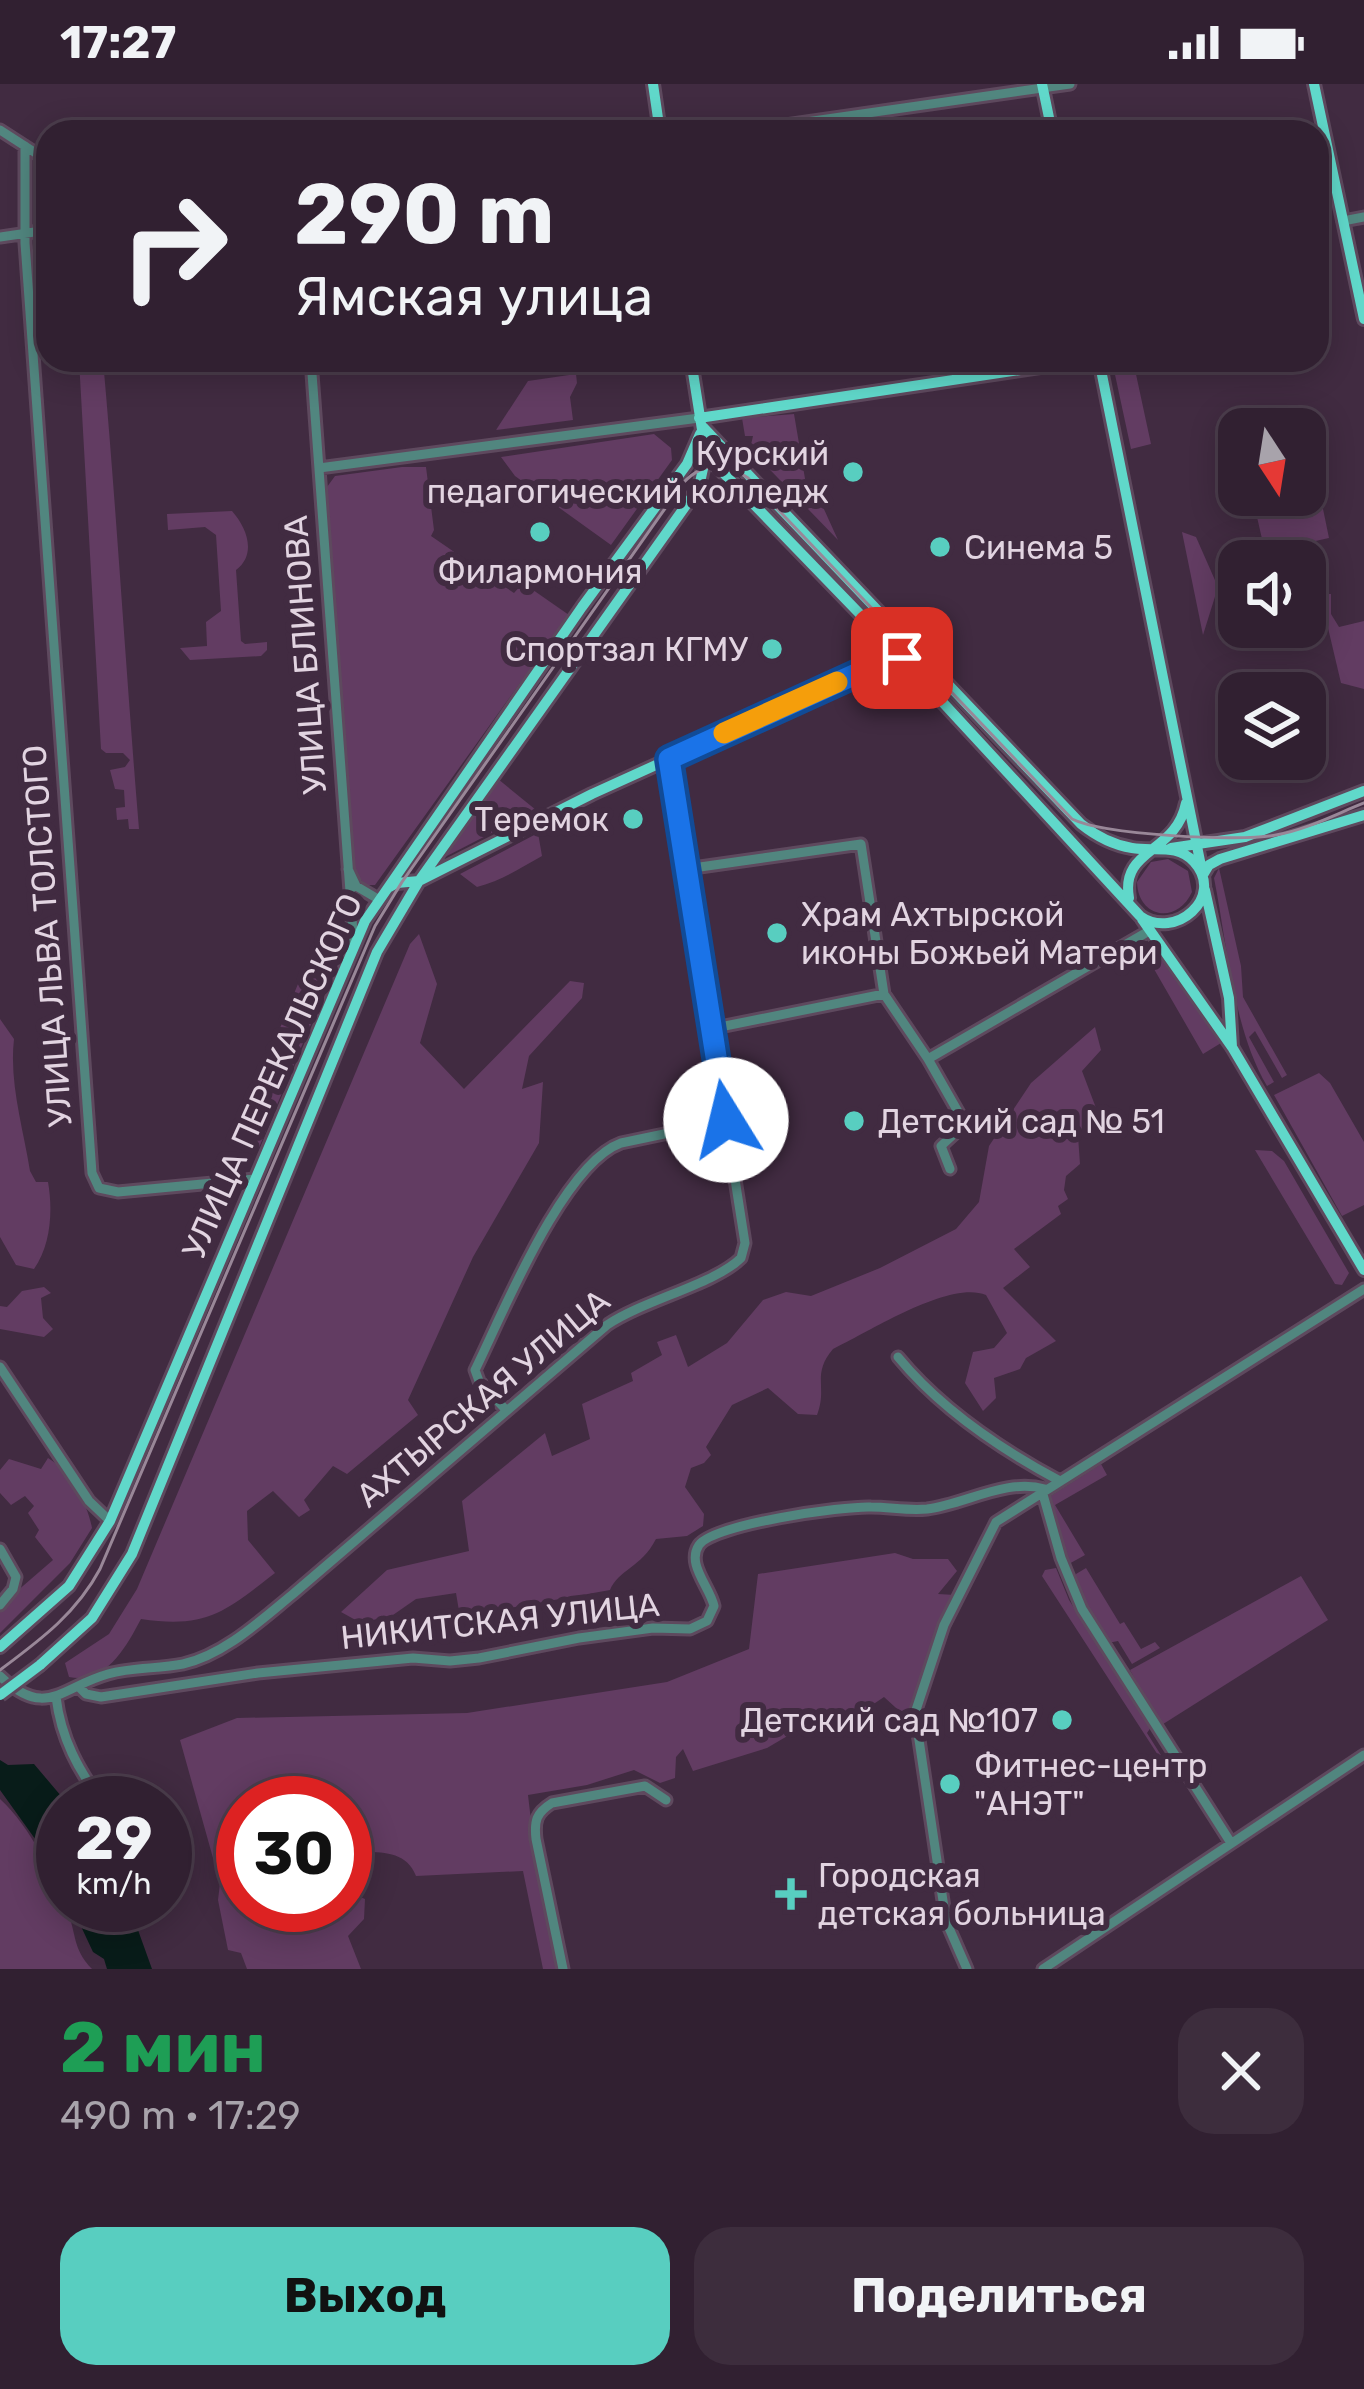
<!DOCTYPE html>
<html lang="ru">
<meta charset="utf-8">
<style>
body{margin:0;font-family:Rubik,sans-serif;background:#3d2d3d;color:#f1f3f6;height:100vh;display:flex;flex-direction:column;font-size:45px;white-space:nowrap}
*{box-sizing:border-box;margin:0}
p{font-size:39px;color:#a8a3ab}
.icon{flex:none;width:66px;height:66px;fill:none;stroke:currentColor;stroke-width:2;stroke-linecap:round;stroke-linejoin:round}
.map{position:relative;height:1885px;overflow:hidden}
.details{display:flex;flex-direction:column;background:#312031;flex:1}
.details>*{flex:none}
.top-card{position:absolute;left:36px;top:36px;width:1293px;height:252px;border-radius:36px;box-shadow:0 6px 30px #0003,0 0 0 3px #4c3e4d;background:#312031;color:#f1f3f6;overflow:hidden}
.needle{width:78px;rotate:168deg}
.controls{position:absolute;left:1218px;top:324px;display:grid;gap:24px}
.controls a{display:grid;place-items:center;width:108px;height:108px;border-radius:24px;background:#312031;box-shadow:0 6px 30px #0003,0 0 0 3px #4c3e4d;font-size:60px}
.speed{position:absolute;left:36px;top:1692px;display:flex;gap:24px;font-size:60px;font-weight:700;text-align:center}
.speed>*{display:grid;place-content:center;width:156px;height:156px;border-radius:50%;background:#312031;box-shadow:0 6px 30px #0003,0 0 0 3px #4c3e4d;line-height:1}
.speed small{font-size:30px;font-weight:400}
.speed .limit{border:18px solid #d22;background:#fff;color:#111}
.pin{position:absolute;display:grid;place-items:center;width:102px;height:102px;color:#fff;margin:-51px;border-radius:24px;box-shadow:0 6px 18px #0006}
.me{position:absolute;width:132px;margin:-66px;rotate:351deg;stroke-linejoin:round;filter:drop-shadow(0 0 9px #0008)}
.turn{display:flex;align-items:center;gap:42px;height:252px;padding:0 60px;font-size:54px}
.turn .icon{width:156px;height:156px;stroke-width:2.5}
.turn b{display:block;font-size:84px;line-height:102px}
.round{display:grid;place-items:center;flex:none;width:126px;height:126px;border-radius:36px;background:#3d2d3d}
.headline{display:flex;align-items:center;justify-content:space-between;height:204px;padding:0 60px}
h1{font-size:72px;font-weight:700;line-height:90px;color:#1e9e55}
.cta{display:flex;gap:24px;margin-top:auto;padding:24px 60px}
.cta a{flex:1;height:138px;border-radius:36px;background:#58cec0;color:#111;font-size:48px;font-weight:700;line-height:138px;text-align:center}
.cta a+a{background:#3d2d3d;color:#f1f3f6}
.status{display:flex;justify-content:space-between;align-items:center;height:84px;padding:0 60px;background:#312031;direction:ltr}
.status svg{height:33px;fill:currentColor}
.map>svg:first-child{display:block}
</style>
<div class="status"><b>17:27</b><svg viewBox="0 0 49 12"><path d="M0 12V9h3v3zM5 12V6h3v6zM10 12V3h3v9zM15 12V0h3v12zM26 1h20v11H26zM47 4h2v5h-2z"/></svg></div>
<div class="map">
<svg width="1364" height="1885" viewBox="0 0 1364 1885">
<rect width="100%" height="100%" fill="#412b41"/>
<!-- green -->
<path fill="#623c62" d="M79,276H103C117,432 126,591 139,745H129L128,735L117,736L116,724L125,723L124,706L115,705L110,686L125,683L130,676L123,669H106L101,665Z
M1134,281L1151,360L1131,365L1114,286Z
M576,290L577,299L570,313L573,336L496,346L528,297Z
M794,330L810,424L823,423L838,456L750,365L753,352H745L742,334Z
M654,350L671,364L672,376L611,461L515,392L501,373Z
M402,383H426L434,446L431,452L514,509L523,499L569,531L375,801H365L353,786L351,768L327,403L335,392Z
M1322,420L1329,454L1265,468L1257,433Z
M232,427C247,444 257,470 236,486L241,557L245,560L267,558V566L261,572L190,576L180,564L207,562L206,538L221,527L216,451L205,443L168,446L167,430Z
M1182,448L1196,453L1218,503L1203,551Z
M1320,510H1331V530L1339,543L1364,537V605L1341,599Z
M498,695L536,726L443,774Z
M538,749L542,772C520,784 503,796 477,803L460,790Z
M1168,775L1188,787L1192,808C1177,841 1138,834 1137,798L1151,778Z
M1219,784L1241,882L1243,913L1287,991L1282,994L1255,947L1249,953L1274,998L1267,1002C1233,945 1227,859 1214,794Z
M419,850L437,900L420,959L464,1005L570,897L584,899L582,914L529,972L522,1005L543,998L539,1059L473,1173L408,1316L418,1331L347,1390L333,1382L304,1416L310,1426L299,1433L273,1407L247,1427L248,1456L275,1489C226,1527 207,1545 141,1535C126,1563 106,1601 69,1593L65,1579L109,1550L137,1505L410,860Z
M1144,858L1150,860L1221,959L1203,970L1139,859Z
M309,873L335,883L258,1066L233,1059Z
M0,935L14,955C9,999 23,1043 30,1087L36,1098H48C53,1126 51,1161 34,1185L16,1181L0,1153Z
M1095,943L1101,966L1082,987L1096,1024L1087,1034L1092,1047L1078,1052L1080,1080L1066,1092L1064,1106L1068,1115L1058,1122L1061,1130L1014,1165L1030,1183L1003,1204L1056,1257L1026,1274L1020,1285L994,1294L996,1314L983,1327L965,1299L973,1268L994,1264L1007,1249L986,1211C949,1196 869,1248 833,1265C811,1291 828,1303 817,1331L798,1330L768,1304L732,1321L706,1363L711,1371L704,1379L691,1384L685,1403L704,1430L703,1442L687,1452L656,1455C641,1484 619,1485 610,1506L460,1533L456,1509L416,1515L393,1531L361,1539L341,1528L387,1486L469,1467L462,1417L545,1349L552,1372L590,1355L582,1320L633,1297L631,1289L662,1271L657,1258L676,1251L688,1283L727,1259L763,1216L786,1208L811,1212L880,1184L956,1145L979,1118L989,1062L1031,999Z
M1319,989L1330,999L1364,1058V1121L1342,1132L1274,1011Z
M1255,1066L1272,1067L1284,1077L1349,1189L1342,1201L1335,1200Z
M44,1203L51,1209L41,1214L43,1234L53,1245L44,1253L0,1245V1222L7,1223L22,1207Z
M48,1374C69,1386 88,1420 92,1444L70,1479L0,1549V1516L16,1508L53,1476L35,1453L39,1446L28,1429L34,1422L25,1412L11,1421L0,1409V1386L9,1375L41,1385Z
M1101,1380L1107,1391L1055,1421L1085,1471L1067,1481L1060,1477L1041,1418Z
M895,1469L913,1475H948L957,1487L938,1510L955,1511L906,1633L884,1613L832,1648L818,1634L767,1664L693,1687L683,1665L676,1673L675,1694L660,1699L634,1686L587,1701L528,1711L535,1771L560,1885H543L523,1787L416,1792C405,1763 373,1769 345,1768V1719H243V1821H345V1807L365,1815L364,1835L348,1852L361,1885H247L241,1869L228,1866L218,1816L220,1799L180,1656L237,1634L467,1629L667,1598L749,1565L758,1490Z
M1056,1484L1069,1516L1151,1643L1147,1649L1164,1676L1173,1677L1172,1682L1167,1685L1042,1492L1045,1486Z
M1086,1484L1120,1540L1124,1538L1141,1565L1155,1558L1160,1564L1132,1580L1118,1557L1108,1559L1074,1501L1076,1490Z
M1301,1492L1328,1536L1160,1642L1130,1586Z
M0,1715C31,1743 53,1792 67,1826C77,1851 72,1864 92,1885H0Z"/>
<!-- water -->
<path fill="#081c19" d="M0,1676L8,1681L34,1680L67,1719H63V1805L43,1766L0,1706Z
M71,1821H129L152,1885H107L104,1875L93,1868Z"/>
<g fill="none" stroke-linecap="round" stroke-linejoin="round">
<defs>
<path id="minor" d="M0,46L48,77
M736,48L1070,0
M25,62V159L92,1089L99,1104L118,1108L255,1095
M1343,137L1364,133
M0,153L48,146
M311,276L354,862
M319,384L699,334
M348,785L356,802L378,815
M686,785L861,760L884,910
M710,945L884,910L928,975L965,1040L941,1062L950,1085
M928,975L1149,847
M898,1273C940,1324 1002,1366 1060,1397
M0,1283L89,1417L110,1437
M506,1326L479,1297L475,1286C503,1229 563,1080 621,1059L726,1037
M1042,1407L1061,1474L1082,1525L1231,1759
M0,1465L16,1493L13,1505L0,1521
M0,1592C46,1636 61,1603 108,1590C132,1583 158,1585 183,1580C224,1571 261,1536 293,1510L607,1241C644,1216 715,1200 741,1174L745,1159L669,675
M80,1604L86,1610L101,1613L258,1589L413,1574L450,1577L479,1574L579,1554L653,1544L690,1545L707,1537L714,1522C710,1503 686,1480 699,1461C714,1440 843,1422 871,1423C890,1423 908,1427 927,1425C966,1420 1006,1394 1045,1405
M56,1613C61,1654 78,1686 103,1719
M144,1821L147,1835
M563,1885L536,1755C534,1737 536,1729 552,1719L645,1702L666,1716
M967,1885L946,1837L915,1629L944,1541L996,1438L1364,1205
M1043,1885L1364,1671"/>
<path id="major" d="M653,0L660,48
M1042,0L1052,48
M1314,0L1364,235
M1099,276L1201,782
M699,334L1087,276
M703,343L1081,740C1096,752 1113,761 1132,764C1154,768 1177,759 1194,778C1226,813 1175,857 1140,832L887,558L706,371
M1171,764L1245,753L1364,707
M1203,791L1209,781L1220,775L1364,731
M388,804L397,799L419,797L592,710L881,579L901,574
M1205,806L1229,914L1232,963
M1129,814C1120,764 1176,770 1186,719
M1142,835L1232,963L1364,1186
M0,1563L69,1502L110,1437L365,837L582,523L687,380L700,350
M40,1581L92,1534L132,1470L377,868L419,797L699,403L706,371L691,276"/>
</defs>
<!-- minor casing -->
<use href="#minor" stroke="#5e495e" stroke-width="15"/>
<!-- major casing -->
<use href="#major" stroke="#5e495e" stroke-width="16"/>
<!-- minor -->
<use href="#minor" stroke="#51867f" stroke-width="9"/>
<!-- major -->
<use href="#major" stroke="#60d8ca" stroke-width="10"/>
<!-- tram -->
<path stroke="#998798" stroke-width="3" d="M0,1586C40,1556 76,1530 100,1485L375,842L402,798L683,399C703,378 725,377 748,394L1072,735C1104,751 1239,758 1276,751C1306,746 1336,730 1364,719"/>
<defs>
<path id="major-bridge" d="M0,1611L40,1581"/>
</defs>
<!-- major-bridge casing -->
<use href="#major-bridge" stroke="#5e495e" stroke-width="16" stroke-linecap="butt"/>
<!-- major-bridge -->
<use href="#major-bridge" stroke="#60d8ca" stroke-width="10"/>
</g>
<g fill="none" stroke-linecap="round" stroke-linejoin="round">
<defs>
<path id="route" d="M726,1036L669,675L880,579L902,574"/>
</defs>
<!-- route casing -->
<use href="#route" stroke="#114b97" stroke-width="30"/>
<!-- route -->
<use href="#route" stroke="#1a73e8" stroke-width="21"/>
<!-- slow -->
<path stroke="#f59e0b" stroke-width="21" d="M724,649L837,598"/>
</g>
<!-- markers -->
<g fill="#58cec0" stroke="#412b41" stroke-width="4.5">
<circle cx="853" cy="388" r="12"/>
<circle cx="540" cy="448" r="12"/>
<circle cx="940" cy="463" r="12"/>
<circle cx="772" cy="565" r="12"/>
<circle cx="633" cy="735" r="12"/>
<circle cx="777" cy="849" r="12"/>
<circle cx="854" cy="1037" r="12"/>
<circle cx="1062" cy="1636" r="12"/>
<circle cx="950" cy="1700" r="12"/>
<path d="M785 1792h12v12h12v12h-12v12h-12v-12h-12v-12h12z"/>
</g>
<g text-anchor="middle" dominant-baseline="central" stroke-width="12" stroke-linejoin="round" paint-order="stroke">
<!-- poi labels -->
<g font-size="33" fill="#e2d4e1" stroke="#412b41" text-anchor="start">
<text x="829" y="369" text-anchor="end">Курский<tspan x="829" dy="38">педагогический колледж</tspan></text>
<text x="964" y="463">Синема 5</text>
<text x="540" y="487" text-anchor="middle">Филармония</text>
<text x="748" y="565" text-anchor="end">Спортзал КГМУ</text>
<text x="609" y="735" text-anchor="end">Теремок</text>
<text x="801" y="830">Храм Ахтырской<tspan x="801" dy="38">иконы Божьей Матери</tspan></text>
<text x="878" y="1037">Детский сад № 51</text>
<text x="1038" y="1636" text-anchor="end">Детский сад №107</text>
<text x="974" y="1681">Фитнес-центр<tspan x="974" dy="38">"АНЭТ"</tspan></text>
<text x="818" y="1791">Городская<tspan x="818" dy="38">детская больница</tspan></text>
</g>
<!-- street labels -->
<g font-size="33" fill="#e2d4e1" stroke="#412b41">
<text transform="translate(305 571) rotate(-94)">УЛИЦА БЛИНОВА</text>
<text transform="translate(47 852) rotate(-94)">УЛИЦА ЛЬВА ТОЛСТОГО</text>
<text transform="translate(272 992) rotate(-66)">УЛИЦА ПЕРЕКАЛЬСКОГО</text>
<text transform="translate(483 1314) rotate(-40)">АХТЫРСКАЯ УЛИЦА</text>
<text transform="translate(500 1537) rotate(-6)">НИКИТСКАЯ УЛИЦА</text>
</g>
</g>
</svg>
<div class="controls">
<a><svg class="needle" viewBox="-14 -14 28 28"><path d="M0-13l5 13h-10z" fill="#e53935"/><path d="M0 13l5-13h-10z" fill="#a8a3ab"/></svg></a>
<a><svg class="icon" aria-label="sound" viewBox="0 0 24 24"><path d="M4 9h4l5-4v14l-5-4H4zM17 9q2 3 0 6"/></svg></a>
<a><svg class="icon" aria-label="layers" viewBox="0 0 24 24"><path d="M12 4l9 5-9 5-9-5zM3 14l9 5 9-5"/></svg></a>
</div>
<div class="speed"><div>29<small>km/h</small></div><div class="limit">30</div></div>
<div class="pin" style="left:902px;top:574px;background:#d93025"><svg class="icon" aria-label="arrive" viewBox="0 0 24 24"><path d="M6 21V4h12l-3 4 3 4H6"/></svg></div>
<svg class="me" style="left:726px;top:1036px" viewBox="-20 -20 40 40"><circle r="19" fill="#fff"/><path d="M0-13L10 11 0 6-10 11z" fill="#1a73e8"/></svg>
<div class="top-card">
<div class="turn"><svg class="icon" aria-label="right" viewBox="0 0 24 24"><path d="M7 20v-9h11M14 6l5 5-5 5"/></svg><div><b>290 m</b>Ямская улица</div></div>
</div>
</div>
<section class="details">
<div class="headline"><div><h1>2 мин</h1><p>490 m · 17:29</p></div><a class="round"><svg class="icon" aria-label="close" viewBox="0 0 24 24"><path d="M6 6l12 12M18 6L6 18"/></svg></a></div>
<div class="cta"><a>Выход</a><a>Поделиться</a></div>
</section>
